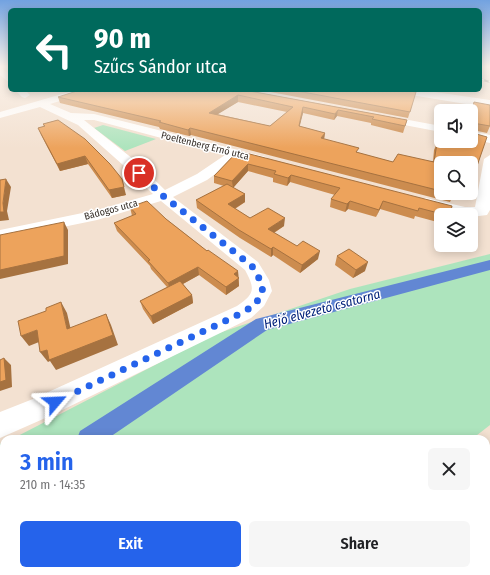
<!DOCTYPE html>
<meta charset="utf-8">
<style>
body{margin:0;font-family:"Fira Sans Condensed",sans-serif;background:#f6f6f6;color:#202124;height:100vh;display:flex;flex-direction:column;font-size:15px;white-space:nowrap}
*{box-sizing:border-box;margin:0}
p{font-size:13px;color:#757577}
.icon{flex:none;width:22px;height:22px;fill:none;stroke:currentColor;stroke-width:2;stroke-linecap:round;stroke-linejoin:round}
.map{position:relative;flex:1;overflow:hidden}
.side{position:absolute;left:0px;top:435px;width:490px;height:140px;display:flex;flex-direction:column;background:#fff;border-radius:12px 12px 0 0;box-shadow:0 2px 10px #0003}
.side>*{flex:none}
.top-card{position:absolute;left:8px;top:8px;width:474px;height:84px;border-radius:6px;box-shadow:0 2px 10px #0003;background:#00695c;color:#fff;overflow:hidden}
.tools{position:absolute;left:434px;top:104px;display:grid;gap:8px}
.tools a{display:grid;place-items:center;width:44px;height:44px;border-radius:6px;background:#fff;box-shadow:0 2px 10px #0003;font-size:20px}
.pin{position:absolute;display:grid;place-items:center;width:34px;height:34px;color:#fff;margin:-17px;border:2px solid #fff;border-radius:50%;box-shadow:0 1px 4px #0007}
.me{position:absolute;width:44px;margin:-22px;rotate:64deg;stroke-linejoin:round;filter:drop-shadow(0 0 3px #0008)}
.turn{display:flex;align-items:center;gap:14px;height:84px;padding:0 20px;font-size:18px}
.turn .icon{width:52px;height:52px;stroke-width:2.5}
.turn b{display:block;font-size:28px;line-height:34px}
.round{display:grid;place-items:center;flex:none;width:42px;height:42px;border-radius:6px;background:#f6f6f6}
.headline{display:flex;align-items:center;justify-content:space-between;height:68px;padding:0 20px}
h1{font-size:24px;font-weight:600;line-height:30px;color:#2563eb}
.cta{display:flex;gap:8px;margin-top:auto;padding:8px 20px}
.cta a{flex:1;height:46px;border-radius:6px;background:#2563eb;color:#fff;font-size:16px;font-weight:600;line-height:46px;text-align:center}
.cta a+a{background:#f6f6f6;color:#202124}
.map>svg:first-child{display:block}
</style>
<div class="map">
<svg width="490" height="575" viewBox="0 0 490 575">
<rect width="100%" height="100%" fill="#f3e1d1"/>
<!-- green -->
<path fill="#ade4bd" d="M103,125L156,139L125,151L94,128Z
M490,254V425L472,439H12L213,335L350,289Z
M4,442V571H303L298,575H0V444Z"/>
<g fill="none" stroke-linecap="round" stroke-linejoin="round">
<!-- canal -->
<path fill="#6287d3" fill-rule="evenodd" d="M490,260V270L267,330L107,439H77L80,431L256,319Z
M4,483V508L0,509V484Z"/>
<!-- minor -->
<path fill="#fff" fill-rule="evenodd" d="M0,67L10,75V83L0,75Z
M15,90H25L30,95L25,98L22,97Z
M76,90H91L89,92L50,104L71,113L94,114L266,157L267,160L266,163L261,164L237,158L207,180L173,197L258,262L269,280L272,291L264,306L251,318L50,416L0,438V412L33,399L237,306C254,294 256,290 245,270L161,201L97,220L0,240V230L97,210L153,194L123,165L78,125L40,107L0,118V112ZM84,120H94L225,155L197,174L165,190L133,159Z
M382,115L441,126V132L378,120L377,118Z
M471,131L490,135V143L471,139Z
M490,155V210L487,215L471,217V215H459L421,205L419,202L421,199L426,198L465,207H475L484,159Z
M490,477V508L486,509V478Z
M378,571H414L413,575H377Z"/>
<!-- major -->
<path fill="#fff" fill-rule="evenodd" d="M393,90H421L490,100V108L399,93Z"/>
<defs>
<path id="rail" d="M480,79L490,82"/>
</defs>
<!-- rail casing -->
<use href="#rail" stroke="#81766c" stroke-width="2"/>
<!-- rail -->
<use href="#rail" stroke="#fff" stroke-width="1.5" stroke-dasharray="4.5" stroke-linecap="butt"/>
</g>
<!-- wall -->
<path fill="#cc8c4f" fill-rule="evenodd" d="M244,90L407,120L403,133L371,125V123L337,116L334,120L303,113L299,126L325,133L324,139L358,153L393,162L433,161L434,150L437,143L471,141V111L474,102L490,126L487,133L473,130L477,166L474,173L441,163V193H454L450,202L191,135L189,136L160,129L159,127L60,103L58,97ZM238,102L287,112L270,126L217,114Z
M260,90H404L416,92L408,118Z
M58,120L126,195L112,198L88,164L60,171L41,135L38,128L44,127L43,124Z
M238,151L450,215H441V223L415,216L414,219L380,209L376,217L348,209L345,212L330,207L331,199L335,195L290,182L287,186L273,182V178L248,171L233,188L245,194V202L235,209L250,218L284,226L274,233L318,259L300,273L273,255L271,257L240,238L197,208L196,200L224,186L214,183V176Z
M130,207L166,219L207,251L238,271L239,286L226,295L199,275L183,284L192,295L193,303L153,324L143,309L140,301L167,287L151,269L150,266L117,231L114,223L132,216Z
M337,256L365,271L353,278L335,265Z"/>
<!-- shaded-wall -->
<path fill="#a67240" d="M238,95V102L210,119L209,113Z
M303,107V113L298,133L299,126Z
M338,110L337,116L334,120L335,114Z
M190,128L191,135L189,136L188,130Z
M325,133L324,139L321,138Z
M85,156L88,164L60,171L57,164Z
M248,164V171L233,188L232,181Z
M291,175L290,182L287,186L288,178Z
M6,179L11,187L7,211L9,220L0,221V212L3,203Z
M122,179L126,195L112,198L109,190Z
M245,194V202L229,212L228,204Z
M350,201L348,209L345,212L347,204Z
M383,201L380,209L376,217L379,210Z
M285,218L284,226L267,237L268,229Z
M64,222L68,230V264L0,279V270Z
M273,247V255L271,257V249Z
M320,251L318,259L300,273L302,265Z
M368,262L365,271L353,278L356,270Z
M198,267L199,275L170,291L168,283Z
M238,271L239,286L226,295V287L234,274Z
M192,295L193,303L153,324L151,316Z
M61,302L67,313L73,339L67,329Z
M106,314L111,325L118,345L56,370L50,361L48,362L40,352L47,350Z
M37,330L44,340L29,346L21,336Z
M4,358L11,365L12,387L0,391V382Z"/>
<!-- building -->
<path fill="#eda35c" stroke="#a67240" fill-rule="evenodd" d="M80,90H244L407,120L405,126L372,119L374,117L338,110L335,114L303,107L299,126L325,133L321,138L359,148L356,152L393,162L398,154L434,162L437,143L441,136V141H471V118L474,102L490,105V126L473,123V133L487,137L477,166L473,164L471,178V163H441V191L190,128L188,130L159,122L161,121L58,97ZM238,95L293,107L270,126L209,113Z
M292,90H404L416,92L410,112Z
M58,120L85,139L110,164L122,179L124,187L109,190L85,156L57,164L38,128L45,126L43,124Z
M238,151L452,206L450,215H446L419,208L418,211L383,201L379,210L350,201L347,204L331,199L340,188L291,175L288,178L274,174L276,171L248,164L232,181L214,176Z
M6,179L3,203L4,212H0V180Z
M227,184L245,194L228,204L250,218L268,208L285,218L268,229L297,246L303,241L320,251L302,265L273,247L271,249L239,230L196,200Z
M147,201L166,219L207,251L208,250L238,271L234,274L239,278L226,287L198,267L168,283L148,261L150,260L114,223L136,214L130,207Z
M64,222V256L0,270V235Z
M349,249L368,262L356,270L337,256Z
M180,281L192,295L151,316L140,301Z
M61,302L67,329L106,314L113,335L49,360L47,350L40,352L37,330L21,336L18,321L46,311V308Z
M4,358L6,380L0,382V360Z"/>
<!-- sky -->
<linearGradient id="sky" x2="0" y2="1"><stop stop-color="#72a2e0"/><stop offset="0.45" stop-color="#faf2ea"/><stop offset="1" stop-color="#faf2ea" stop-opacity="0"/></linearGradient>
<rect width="490" height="148" fill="url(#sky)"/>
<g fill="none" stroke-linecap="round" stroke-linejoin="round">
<!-- route -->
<path stroke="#2563eb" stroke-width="7" stroke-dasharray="0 12.6" d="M55,402L244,312C268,295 266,289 252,266L162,195L139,173"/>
</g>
<g text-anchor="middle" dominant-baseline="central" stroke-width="3" stroke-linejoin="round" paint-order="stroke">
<!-- far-street labels -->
<g font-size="10" fill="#37302a" stroke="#fff">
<text transform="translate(205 146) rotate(14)">Poeltenberg Ernő utca</text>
<text transform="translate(111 210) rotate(-15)">Bádogos utca</text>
</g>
<!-- water labels -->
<g font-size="13" font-style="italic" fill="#03227b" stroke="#fff">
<text transform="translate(322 309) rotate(-15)">Hejő elvezető csatorna</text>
</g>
</g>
</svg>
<div class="tools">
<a><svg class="icon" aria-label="sound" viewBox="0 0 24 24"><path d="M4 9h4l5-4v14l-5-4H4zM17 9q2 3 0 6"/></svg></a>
<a><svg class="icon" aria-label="search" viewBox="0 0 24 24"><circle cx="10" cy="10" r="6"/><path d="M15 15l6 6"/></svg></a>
<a><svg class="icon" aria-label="layers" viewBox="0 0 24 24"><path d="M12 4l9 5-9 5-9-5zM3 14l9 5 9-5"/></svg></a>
</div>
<div class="pin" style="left:139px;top:173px;background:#d93025"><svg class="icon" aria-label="arrive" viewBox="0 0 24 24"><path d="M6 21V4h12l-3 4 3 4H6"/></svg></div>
<svg class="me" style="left:55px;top:402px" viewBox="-20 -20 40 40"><path d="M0-17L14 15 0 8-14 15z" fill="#2563eb" stroke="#fff" stroke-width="4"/></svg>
<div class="top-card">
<div class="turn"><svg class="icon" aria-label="left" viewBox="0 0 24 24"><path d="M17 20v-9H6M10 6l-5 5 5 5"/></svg><div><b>90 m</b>Szűcs Sándor utca</div></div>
</div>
<section class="side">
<div class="headline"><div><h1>3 min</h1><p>210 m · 14:35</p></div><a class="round"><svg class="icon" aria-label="close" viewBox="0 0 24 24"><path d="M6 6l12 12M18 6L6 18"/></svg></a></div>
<div class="cta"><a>Exit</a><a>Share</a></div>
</section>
</div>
